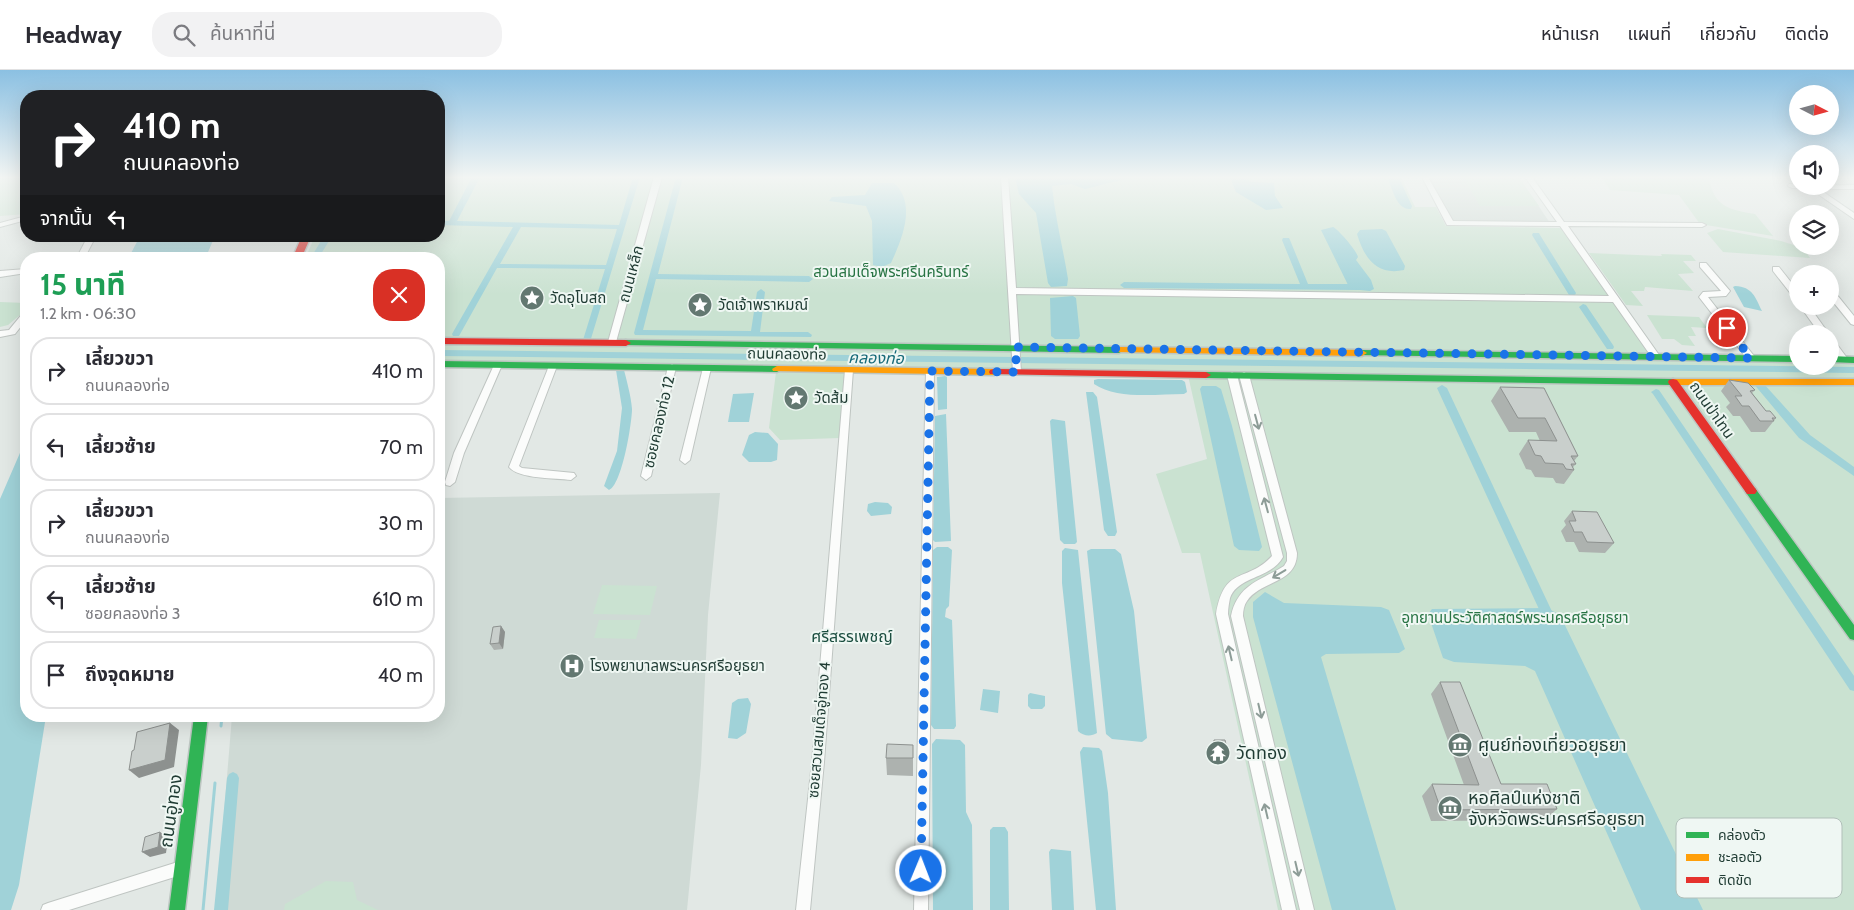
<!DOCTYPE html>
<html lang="th">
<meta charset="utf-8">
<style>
body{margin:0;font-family:Cabin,"Noto Sans Thai",sans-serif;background:#f2f2f3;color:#2b2b33;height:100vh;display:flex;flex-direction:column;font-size:19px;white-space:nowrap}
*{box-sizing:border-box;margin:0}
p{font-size:16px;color:#7c7c81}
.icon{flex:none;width:28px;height:28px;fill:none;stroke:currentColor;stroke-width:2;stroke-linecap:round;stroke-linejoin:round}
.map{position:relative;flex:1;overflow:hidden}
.sheet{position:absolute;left:20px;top:182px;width:425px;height:470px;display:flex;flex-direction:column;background:#fff;border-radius:20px;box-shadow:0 5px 20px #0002}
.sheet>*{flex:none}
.banner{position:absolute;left:20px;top:20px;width:425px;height:152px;border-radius:20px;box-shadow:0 5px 20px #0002;background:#202124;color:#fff;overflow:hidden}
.needle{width:32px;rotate:96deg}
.fabs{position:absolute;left:1789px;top:15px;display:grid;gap:10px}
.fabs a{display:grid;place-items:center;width:50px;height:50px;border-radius:50%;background:#fff;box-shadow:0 5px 20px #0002;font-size:25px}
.pin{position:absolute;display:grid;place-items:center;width:42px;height:42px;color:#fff;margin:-21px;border:2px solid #fff;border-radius:50%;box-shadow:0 1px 5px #0007}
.me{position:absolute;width:55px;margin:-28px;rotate:1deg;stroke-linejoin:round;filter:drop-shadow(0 0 4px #0008)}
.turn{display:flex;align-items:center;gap:18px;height:105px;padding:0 20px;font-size:22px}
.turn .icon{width:65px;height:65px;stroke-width:2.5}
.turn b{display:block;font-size:35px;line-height:42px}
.then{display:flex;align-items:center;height:48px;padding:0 20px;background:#0003;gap:10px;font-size:19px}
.round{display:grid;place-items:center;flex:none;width:52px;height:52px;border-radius:20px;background:#f2f2f3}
.overview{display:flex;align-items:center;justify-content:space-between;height:85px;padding:0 20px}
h1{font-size:30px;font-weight:700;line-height:38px;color:#1e9e55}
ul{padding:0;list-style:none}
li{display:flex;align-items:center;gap:15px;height:68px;margin:0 10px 8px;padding:0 10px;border:2px solid #e1e1e2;border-radius:20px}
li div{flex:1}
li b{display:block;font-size:19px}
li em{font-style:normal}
header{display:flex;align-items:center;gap:30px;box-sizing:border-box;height:70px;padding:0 25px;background:#fff;border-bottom:1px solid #e1e1e2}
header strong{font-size:24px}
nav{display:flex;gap:28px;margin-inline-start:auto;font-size:18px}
.search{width:350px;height:45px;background:#f2f2f3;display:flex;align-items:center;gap:12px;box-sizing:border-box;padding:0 18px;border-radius:20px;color:#7c7c81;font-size:19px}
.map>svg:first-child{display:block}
</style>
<header>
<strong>Headway</strong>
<div class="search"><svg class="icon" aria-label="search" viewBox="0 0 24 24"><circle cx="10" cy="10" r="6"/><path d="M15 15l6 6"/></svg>ค้นหาที่นี่</div>
<nav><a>หน้าแรก</a><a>แผนที่</a><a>เกี่ยวกับ</a><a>ติดต่อ</a></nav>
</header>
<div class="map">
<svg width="1854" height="840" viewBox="0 0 1854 840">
<rect width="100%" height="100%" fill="#e2e8e5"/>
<!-- built -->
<path fill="#cfdad5" d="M1429,107H1519L1550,153L1452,151Z
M720,423L708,545L701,695L687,840H216L232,646H439V428Z"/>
<!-- green -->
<path fill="#cae2d1" d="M0,107H26V144L0,146Z
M439,107H1401L1415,137H1436L1446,156L1561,158L1654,290L1797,292L1798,296H1830V292H1854V840H1278L1200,483H1182L1156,404L1207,389L1187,301L439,291V189H305L315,166H439Z
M1463,107L1519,108L1539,136H1480Z
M1602,107H1709C1713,136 1729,140 1755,144L1773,166L1700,154L1679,125L1610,120Z
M1718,159L1781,171L1803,178L1810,188L1723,182L1707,163Z
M1589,183L1662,186L1661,184L1691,185L1696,191H1683L1694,203L1678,204L1693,221L1645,217L1644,221H1631L1643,236L1626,235Z
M0,232L26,233V240L8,255L0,257Z
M1647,245L1699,247L1707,258L1691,257L1696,266H1688L1695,276L1682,275L1674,269H1662Z
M776,302L845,303L840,368L780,370L769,358Z
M602,515L657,516L650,545L593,544Z
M599,550H641L636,569L594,568Z
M326,811L353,812L357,830L378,840H284L285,834Z"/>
<!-- water -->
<path fill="#a0d2d8" d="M1015,107H1133L1085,119L1071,114L1052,116C1055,147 1063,178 1068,209L1067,216L1051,217L1048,213L1036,143L1019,124Z
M1230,107H1245L1251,112L1274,113L1275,126L1283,138L1266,140L1236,122Z
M1387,107L1399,108L1412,136L1411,139C1396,140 1393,119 1387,107Z
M872,113H894C917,134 902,169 891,193L882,197L873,195L872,151L866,136L829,131L832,127L865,125Z
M1333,157C1338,159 1357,181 1358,187L1356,190L1371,210L1374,219L1370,221L1350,219L1321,160Z
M1382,159L1386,161L1405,196L1404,200C1377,206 1364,188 1357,164L1360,160Z
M140,166H215L205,189H128Z
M1735,216C1753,217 1755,227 1762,241L1744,237L1733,217Z
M1073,226L1076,228L1080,266L1078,269H1055L1051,266L1050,228Z
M945,306L947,307V339L938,340L937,307Z
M1098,309L1182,310L1185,312L1187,322L1184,324C1157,324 1117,330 1094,314V310Z
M1753,313H1763L1810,365L1854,397V406L1799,368Z
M1202,316H1216L1221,319L1232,356L1262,477L1259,481L1239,480L1234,476L1200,319Z
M1086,322H1093L1097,327L1117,462L1115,466H1108L1104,460Z
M754,323L749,352H728L733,324Z
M946,344L951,471L935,472L933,470L935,346Z
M1052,349L1065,351L1077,472L1075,474H1064L1060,470L1050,351Z
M755,362L768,363L778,374L777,390L771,392H749L742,385L749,365Z
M26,369V646H46L19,815L11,840H0V429Z
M875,432L888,433L892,437L891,444L871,446L867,441L868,434Z
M937,477H948L952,480L949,536L946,539L945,547L952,550L956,656L954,659H934L931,655L933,480Z
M1065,478L1078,480L1097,663C1091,667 1083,666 1078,661L1062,513V481Z
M1091,479H1115L1121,484L1134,541L1147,668L1142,672L1112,669L1106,664L1087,481Z
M1265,522L1284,533L1381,537L1389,540L1405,579L1399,583L1326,584L1321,587L1396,840H1332L1253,547V532Z
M1547,538L1560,545L1703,840H1641L1535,601L1525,596L1454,592L1443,588L1428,544L1432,539Z
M983,619L1000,621L998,643L980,640Z
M1030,623L1045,626V636L1042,639H1031L1028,636V625Z
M748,628L751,634L746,663L737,669L728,668L732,633L738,629Z
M936,669L960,670L965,675L966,742L972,755L973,840H933L932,674Z
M1083,677L1099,678L1102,681L1108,723L1116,840H1096L1080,682Z
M993,757H1005L1008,762L1009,840H990V760Z
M1051,779L1071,781L1074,840H1052L1049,782Z"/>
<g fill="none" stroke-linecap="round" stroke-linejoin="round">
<!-- stream -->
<path stroke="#a0d2d8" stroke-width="3" d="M221,656L222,646
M203,840L215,713"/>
<!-- canal -->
<path fill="#a0d2d8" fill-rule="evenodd" d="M472,107H480L457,151L619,155L633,107H640L590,272H584L583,270L605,199L497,198L459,266H453L452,264L513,157L439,155V151H449ZM521,157L617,159L606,195L500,194Z
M676,107H683L658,204L809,206L813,209L809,212L656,209L643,260L751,261L757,222L761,219L765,222L760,262H808L812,265L811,267L635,265L634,263Z
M1533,163H1539L1540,165L1576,223L1575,225H1569L1532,165Z
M324,166H332L318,189H310Z
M1283,168H1289L1290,170L1308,214H1354L1358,212L1361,213L1363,217L1359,220L1124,218L1120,215L1124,212L1300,214L1282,170Z
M1583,234L1586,235L1613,275L1614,277L1613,279H1607L1579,237Z
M439,280L1854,297V303L439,286Z
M620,297L624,300C627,312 631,326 632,339C632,353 622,415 609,420L604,416L617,381L622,338L616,300Z
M1442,315L1447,318L1556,550L1554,553L1550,555L1546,553L1544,550L1437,318Z
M1656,319L1659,320L1854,606V621L1850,620L1653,324L1651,322Z
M233,702L237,704L239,708L228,840H214L227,708L229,704Z"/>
<defs>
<path id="street" d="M654,107H662L616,272L612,275L608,272Z
M1001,107H1008L1016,218L1609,226L1560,156L1447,155L1422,107H1428L1453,151L1557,152L1525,107H1532L1564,152L1702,153L1706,155L1702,157L1568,156L1659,285L1660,287L1659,289H1653L1613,232L1016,224L1021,302L1017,305L1013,302Z
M1789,114H1798V116L1854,115V119H1819L1854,143V149L1809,118H1792L1788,116Z
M26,146V150L0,157V153Z
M88,166H96L84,189H76Z
M1700,193H1706L1730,221L1726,226L1708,227L1754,286L1755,288L1754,290H1748L1699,227L1703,222L1721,221L1700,197Z
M1773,197H1779L1798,221V229H1795L1773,201Z
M26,199V203L0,207V201Z
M1830,219L1833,220L1854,246V255L1851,254L1830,228Z
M1800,236H1809L1829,264H1820Z
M26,242V250L15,264L0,267V261L9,260L23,243Z
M1830,268L1833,269L1847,288L1848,290L1847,292H1841L1830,277Z
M498,292L502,295L464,383L455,412L450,416L446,415L445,412L454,383L494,295Z
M553,293L557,296L519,396L522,398L574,403L576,406L571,410C556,408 518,409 509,397L549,296Z
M672,294L676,297L651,406L646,410L641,406L668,297Z
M707,295L711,298L690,390L685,394L680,390L703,298Z
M849,297L853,300L824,692L810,840H796L812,692L845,300Z
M930,298L934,301L928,840H914L926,301Z
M1232,302L1237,305L1283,487C1271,509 1238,506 1230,528C1229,533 1228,539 1228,544L1296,840H1282L1216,544C1225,494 1246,514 1272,486L1227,305Z
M1244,302L1249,305L1297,483C1297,514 1261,510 1247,531C1244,535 1243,541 1243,546L1314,840H1300L1231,546C1238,514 1260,511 1284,496L1287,491V483L1239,305Z
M181,791L186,793L188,798L186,803L181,805L69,840H41L43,835L48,833Z"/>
<path id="fast" d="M626,270L1119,277L1124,280L1119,283L623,275L621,273L623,271Z
M1362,280L1798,286V292L1358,285L1357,283L1358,281Z
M1830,286L1854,287V293L1830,292Z
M439,291L777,296L782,299L777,302L439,297Z
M1206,302L1673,309L1678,312L1673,315L1206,308L1201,305Z
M1751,417L1755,418L1854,555V570L1850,569L1747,424L1745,421L1747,418Z
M194,646H208L185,840H169Z"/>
<path id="slow" d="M1119,277L1362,280L1367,283L1362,286L1116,282L1114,280L1116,278Z
M777,296L994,299L999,302L994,305L773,301L772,299Z
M1673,309H1854V315H1673L1668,312Z"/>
<path id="jam" d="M302,166H311L301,189H292Z
M439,268L626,270L631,273L626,276L439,274Z
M994,299L1206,302L1211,305L1206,308L990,304L989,302L990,300Z
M1673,309L1677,310L1755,418L1757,421L1755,424H1747L1669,314L1668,312L1669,310Z"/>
</defs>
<!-- street casing -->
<use href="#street" stroke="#bfc5c2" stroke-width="2"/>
<!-- fast casing -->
<use href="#fast" stroke="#bdc6c2" stroke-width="3"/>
<!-- slow casing -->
<use href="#slow" stroke="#bdc6c2" stroke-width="3"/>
<!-- jam casing -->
<use href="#jam" stroke="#bdc6c2" stroke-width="3"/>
<!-- street -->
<use href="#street" fill="#fbfcfb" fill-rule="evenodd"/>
<!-- fast -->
<use href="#fast" fill="#30b455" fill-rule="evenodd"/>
<!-- slow -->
<use href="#slow" fill="#ff9f0a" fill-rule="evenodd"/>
<!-- jam -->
<use href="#jam" fill="#e5322d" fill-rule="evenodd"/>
</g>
<!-- wall -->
<path fill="#adb2af" d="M1729,310L1755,320L1752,323L1766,341L1776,348L1765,362H1751L1740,346H1733L1726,337L1730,333L1721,321Z
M1500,317L1544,318L1578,386L1574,391L1576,394L1573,397L1574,400L1564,414L1556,413L1553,408L1535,407L1531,400L1526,399L1519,384L1528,370L1540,371L1536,362H1509L1491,331Z
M1572,441L1614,473L1605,483L1579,482L1574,472H1566L1561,461L1566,455L1564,451Z
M501,556L505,562L503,579L494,580L490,574Z
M1440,612L1501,714L1557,739L1545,750L1431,751L1422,726L1432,714L1464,715L1431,624Z
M1214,670L1228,683L1225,689H1213L1211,676Z
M913,675V706L887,705L886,688Z"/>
<!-- shaded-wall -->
<path fill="#8d918f" d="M501,556L505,562L503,579L499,573Z
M170,653L179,660L174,697L139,708L129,700Z
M160,762L168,768L166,783L150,787L142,782Z"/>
<!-- building -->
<path fill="#c9cfcc" stroke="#8d918f" d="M1729,310L1748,313L1755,320L1750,321L1766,341H1770L1776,348H1772L1774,351H1760L1749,336H1742L1735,326H1742Z
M1500,317L1544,318L1578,386H1571L1576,394H1571L1574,400L1566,399L1563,394L1545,393L1541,386L1535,385L1528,370L1557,371L1545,348H1518Z
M1572,441L1597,442L1614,473L1587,472L1582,462H1574L1573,459L1569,451H1576Z
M501,556L499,573L490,574L493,557Z
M1440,612H1460L1501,714H1547L1557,739L1441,740L1432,714L1479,715Z
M170,653L165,690L129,700L132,681L134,680L137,662Z
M1214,670H1225L1228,683H1216Z
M887,674L913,675V688H886Z
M160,762L158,777L142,782L145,767Z"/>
<!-- one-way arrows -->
<defs><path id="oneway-shaft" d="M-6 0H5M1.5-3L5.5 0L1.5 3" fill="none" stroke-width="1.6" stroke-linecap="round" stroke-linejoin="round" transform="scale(1.25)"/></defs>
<g stroke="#8d9c97">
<use href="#oneway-shaft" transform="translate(1257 352) rotate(75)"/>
<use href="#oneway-shaft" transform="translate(1266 435) rotate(-105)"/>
<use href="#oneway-shaft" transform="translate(1279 504) rotate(149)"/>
<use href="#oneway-shaft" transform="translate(1230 583) rotate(-103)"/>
<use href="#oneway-shaft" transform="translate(1260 641) rotate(77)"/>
<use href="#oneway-shaft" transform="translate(1266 741) rotate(-103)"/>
<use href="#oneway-shaft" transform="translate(1297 799) rotate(77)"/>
</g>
<!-- sky -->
<linearGradient id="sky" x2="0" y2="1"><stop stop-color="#8bc0e2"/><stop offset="0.48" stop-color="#f2f5f3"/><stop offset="1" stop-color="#f2f5f3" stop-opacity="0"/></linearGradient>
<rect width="1854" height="224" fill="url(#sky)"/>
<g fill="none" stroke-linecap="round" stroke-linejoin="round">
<!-- route -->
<path stroke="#1a73e8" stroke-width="9" stroke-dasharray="0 16.2" d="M921,801L930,301L1017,302L1015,277L1751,288L1727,258"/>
</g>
<!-- icons -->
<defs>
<symbol id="sight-disc" viewBox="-11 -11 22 22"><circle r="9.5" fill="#637871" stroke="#eff7f3"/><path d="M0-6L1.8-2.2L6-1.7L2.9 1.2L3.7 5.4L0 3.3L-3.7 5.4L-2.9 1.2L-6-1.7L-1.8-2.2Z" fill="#fff"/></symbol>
<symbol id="hospital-disc" viewBox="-11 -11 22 22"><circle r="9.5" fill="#637871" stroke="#eff7f3"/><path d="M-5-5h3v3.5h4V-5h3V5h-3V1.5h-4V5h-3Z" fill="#fff"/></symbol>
<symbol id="museum-disc" viewBox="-11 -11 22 22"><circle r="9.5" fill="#637871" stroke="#eff7f3"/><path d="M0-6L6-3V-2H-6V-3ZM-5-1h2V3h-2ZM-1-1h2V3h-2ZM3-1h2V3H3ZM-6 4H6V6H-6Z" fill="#fff"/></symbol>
<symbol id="temple-disc" viewBox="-11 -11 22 22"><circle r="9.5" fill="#637871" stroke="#eff7f3"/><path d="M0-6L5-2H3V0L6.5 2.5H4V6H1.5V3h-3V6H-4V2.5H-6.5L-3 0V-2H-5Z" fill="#fff"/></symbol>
</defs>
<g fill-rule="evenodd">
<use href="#sight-disc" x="518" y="214" width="28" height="28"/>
<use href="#sight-disc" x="686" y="221" width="28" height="28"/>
<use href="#sight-disc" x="782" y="314" width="28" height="28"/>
<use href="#hospital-disc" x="558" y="582" width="28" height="28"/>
<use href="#museum-disc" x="1446" y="661" width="28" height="28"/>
<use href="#temple-disc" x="1204" y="669" width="28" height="28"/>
<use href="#museum-disc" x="1436" y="724" width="28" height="28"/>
</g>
<g text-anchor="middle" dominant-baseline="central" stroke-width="4" stroke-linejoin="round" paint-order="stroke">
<!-- park labels -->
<g font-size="15" fill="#287444" stroke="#eff7f3">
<text x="891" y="202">สวนสมเด็จพระศรีนครินทร์</text>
<text x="1515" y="548">อุทยานประวัติศาสตร์พระนครศรีอยุธยา</text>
</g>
<!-- street labels -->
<g font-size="15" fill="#1f3b33" stroke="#eff7f3">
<text transform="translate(631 204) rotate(-75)">ถนนเหล็ก</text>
<text transform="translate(787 284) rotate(1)">ถนนคลองท่อ</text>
<text transform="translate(1712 340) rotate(55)">ถนนป่าโทน</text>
<text transform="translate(659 352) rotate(-77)">ซอยคลองท่อ 12</text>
<text transform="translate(819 660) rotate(-85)">ซอยสวนสมเด็จอู่ทอง 4</text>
</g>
<!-- poi labels -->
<g font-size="15" fill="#1f3b33" stroke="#eff7f3" text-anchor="start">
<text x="550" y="228">วัดอุโบสถ</text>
<text x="718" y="235">วัดเจ้าพราหมณ์</text>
<text x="814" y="328">วัดส้ม</text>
<text x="590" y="596">โรงพยาบาลพระนครศรีอยุธยา</text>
</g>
<!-- water labels -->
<g font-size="16" font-style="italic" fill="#186b79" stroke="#eff7f3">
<text transform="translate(876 288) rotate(1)">คลองท่อ</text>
</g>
<!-- neighbourhood labels -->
<g font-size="16" fill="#1b4e40" stroke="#eff7f3">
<text x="852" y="566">ศรีสรรเพชญ์</text>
</g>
<!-- near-poi labels -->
<g font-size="18" fill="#1f3b33" stroke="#eff7f3" text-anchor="start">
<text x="1478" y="675">ศูนย์ท่องเที่ยวอยุธยา</text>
<text x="1236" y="683">วัดทอง</text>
<text x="1468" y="728">หอศิลป์แห่งชาติ<tspan x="1468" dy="21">จังหวัดพระนครศรีอยุธยา</tspan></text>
</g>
<!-- near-street labels -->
<g font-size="18" fill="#1f3b33" stroke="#eff7f3">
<text transform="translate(171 741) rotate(-82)">ถนนอู่ทอง</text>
</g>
</g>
<!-- legend -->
<rect x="1676" y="748" width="166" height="80" rx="8" fill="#eff7f3" stroke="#b1bfb9" stroke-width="1"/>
<rect x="1686" y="762" width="23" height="6" fill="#30b455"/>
<rect x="1686" y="784" width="23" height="7" fill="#ff9f0a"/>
<rect x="1686" y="807" width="23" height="6" fill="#e5322d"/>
<g font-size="14" fill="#1f3b33">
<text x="1718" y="770">คล่องตัว</text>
<text x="1718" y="792">ชะลอตัว</text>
<text x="1718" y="815">ติดขัด</text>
</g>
</svg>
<div class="fabs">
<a><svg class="needle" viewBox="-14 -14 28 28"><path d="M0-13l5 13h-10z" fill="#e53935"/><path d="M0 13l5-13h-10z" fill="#7c7c81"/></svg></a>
<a><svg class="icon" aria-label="sound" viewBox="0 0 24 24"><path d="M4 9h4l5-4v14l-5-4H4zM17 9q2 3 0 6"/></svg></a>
<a><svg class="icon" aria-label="layers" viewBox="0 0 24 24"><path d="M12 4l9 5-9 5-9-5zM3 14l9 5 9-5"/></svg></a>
<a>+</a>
<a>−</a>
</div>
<div class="pin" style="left:1727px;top:258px;background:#d93025"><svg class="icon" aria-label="arrive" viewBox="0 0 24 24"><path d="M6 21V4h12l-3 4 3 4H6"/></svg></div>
<svg class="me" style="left:921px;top:801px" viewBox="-20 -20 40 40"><circle r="17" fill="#1a73e8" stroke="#fff" stroke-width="3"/><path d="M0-11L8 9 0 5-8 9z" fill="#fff"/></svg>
<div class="banner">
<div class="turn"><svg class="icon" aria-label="right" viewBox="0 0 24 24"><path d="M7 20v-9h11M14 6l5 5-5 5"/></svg><div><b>410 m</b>ถนนคลองท่อ</div></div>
<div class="then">จากนั้น<svg class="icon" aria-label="left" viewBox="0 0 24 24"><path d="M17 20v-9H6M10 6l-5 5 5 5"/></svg></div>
</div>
<section class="sheet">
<div class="overview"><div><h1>15 นาที</h1><p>1.2 km · 06:30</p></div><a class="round" style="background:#d93025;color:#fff"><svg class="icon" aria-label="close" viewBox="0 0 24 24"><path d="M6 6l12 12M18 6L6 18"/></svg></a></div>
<ul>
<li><svg class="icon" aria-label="right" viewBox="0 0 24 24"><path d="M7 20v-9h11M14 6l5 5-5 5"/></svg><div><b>เลี้ยวขวา</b><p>ถนนคลองท่อ</p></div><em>410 m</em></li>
<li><svg class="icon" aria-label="left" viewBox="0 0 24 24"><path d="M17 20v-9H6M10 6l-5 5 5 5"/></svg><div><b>เลี้ยวซ้าย</b></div><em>70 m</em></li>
<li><svg class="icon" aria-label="right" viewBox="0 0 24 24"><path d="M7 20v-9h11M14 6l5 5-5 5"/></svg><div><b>เลี้ยวขวา</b><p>ถนนคลองท่อ</p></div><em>30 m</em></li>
<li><svg class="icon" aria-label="left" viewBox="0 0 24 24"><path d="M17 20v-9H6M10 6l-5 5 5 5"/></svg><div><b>เลี้ยวซ้าย</b><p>ซอยคลองท่อ 3</p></div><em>610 m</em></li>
<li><svg class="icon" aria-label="arrive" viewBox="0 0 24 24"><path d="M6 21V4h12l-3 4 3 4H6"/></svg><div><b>ถึงจุดหมาย</b></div><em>40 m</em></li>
</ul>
</section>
</div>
